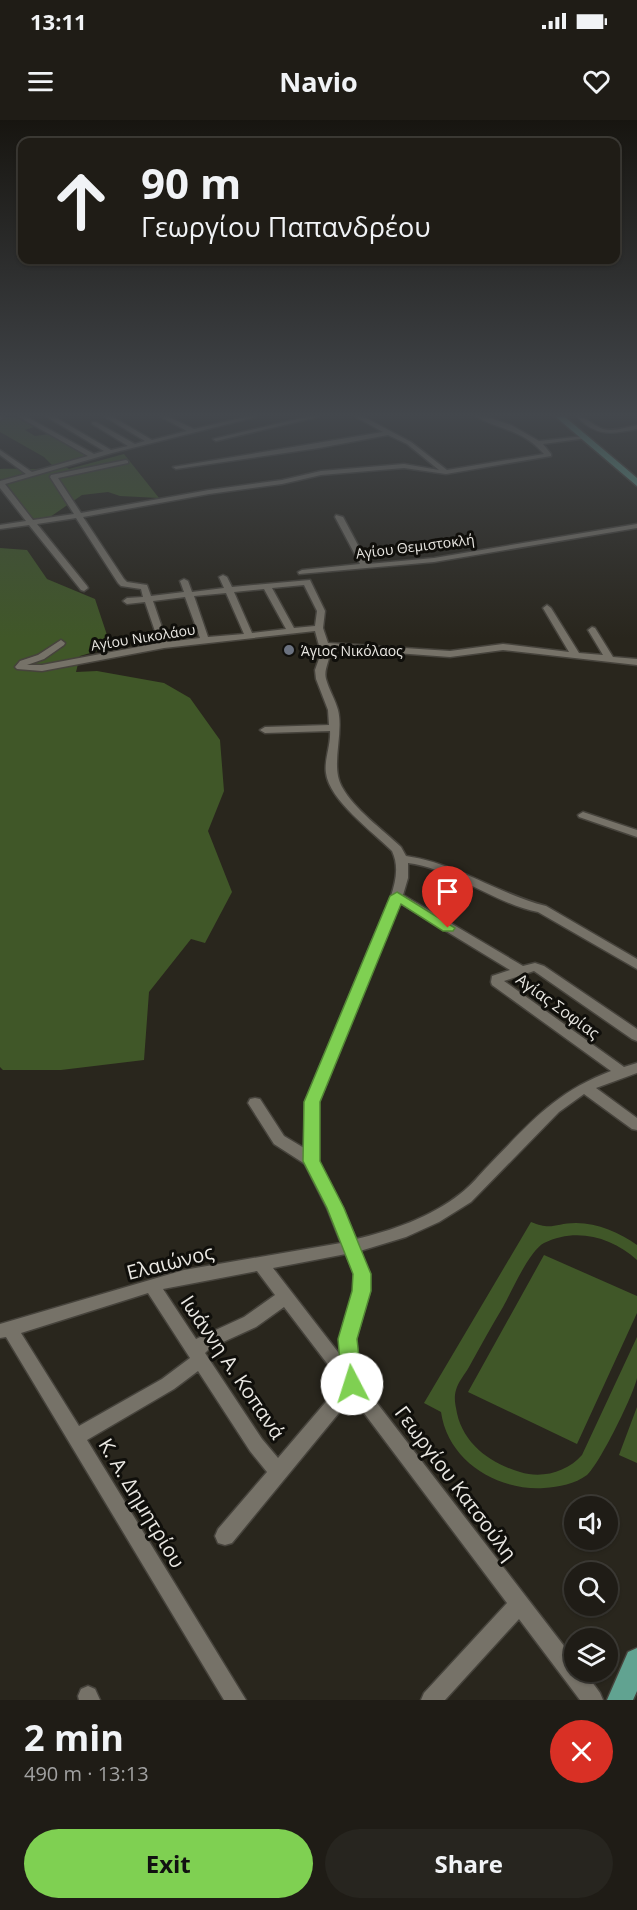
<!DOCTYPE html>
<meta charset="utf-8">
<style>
body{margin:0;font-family:"Open Sans",sans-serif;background:#27251f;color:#f1f3f6;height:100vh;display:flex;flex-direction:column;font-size:22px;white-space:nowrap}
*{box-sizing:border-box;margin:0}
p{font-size:20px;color:#a1a1a1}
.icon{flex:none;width:33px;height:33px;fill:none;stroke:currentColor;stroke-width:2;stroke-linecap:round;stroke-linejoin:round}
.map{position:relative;height:1580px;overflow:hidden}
.details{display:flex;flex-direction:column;background:#1f1c16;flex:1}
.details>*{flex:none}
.hud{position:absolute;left:18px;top:18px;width:602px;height:126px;border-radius:12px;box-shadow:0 2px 4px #0004,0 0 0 2px #3c3a35;background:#1f1c16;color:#f1f3f6;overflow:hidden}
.fabs{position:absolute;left:564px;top:1376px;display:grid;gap:12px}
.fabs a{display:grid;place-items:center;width:54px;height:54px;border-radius:50%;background:#1f1c16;box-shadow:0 2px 4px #0004,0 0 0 2px #3c3a35;font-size:30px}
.pin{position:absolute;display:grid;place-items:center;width:51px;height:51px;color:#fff;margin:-62px -26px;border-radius:50% 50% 50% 0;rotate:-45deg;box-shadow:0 0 6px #0007}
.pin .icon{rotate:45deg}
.me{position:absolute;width:66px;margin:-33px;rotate:355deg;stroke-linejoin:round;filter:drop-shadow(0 0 4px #0008)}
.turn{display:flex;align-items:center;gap:21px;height:126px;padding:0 24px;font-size:27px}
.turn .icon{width:78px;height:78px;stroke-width:2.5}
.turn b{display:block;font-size:42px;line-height:51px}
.round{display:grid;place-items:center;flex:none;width:63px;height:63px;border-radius:32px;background:#27251f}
.headline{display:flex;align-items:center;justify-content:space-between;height:102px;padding:0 24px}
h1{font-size:36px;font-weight:700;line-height:45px}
.button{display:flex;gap:12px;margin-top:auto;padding:12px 24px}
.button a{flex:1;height:69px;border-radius:36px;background:#7fd052;color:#111;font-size:24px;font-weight:700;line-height:69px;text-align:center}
.button a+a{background:#27251f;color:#f1f3f6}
.status{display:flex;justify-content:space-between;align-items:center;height:42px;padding:0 30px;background:#1f1c16;direction:ltr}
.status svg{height:16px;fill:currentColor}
header{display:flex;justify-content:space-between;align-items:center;height:78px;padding:0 24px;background:#1f1c16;font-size:27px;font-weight:700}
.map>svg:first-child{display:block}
</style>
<div class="status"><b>13:11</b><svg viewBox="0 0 49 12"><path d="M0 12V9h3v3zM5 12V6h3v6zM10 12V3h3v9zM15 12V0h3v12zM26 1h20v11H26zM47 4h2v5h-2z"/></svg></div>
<header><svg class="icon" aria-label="menu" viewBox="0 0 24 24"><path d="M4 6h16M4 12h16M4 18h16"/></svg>Navio<svg class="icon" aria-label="heart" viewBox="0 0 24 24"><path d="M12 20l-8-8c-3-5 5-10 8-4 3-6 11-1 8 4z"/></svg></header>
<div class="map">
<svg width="637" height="1580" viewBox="0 0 637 1580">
<rect width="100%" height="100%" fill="#29261d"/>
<!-- green -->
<path fill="#405728" d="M4,297H15L34,307L25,310L35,316L50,314L88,337L62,345L69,349L124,334L159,378L120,376L108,372L82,375L50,397L34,400L0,359V349C14,348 42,351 53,346L44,337L0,312V299Z
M0,428L27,430L47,459L95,479L111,527L80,536L76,552L97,551L164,563L190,578L220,620L224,671L208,711L232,772L205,823L191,819L149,872L144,940L61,950H3L0,947Z
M531,1102C552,1111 555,1103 576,1103C598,1103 620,1113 637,1125V1140C612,1117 576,1107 544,1123C529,1131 512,1171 503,1187C491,1207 480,1227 469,1247C465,1254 458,1262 456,1270C454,1276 455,1283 456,1288C461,1322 489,1343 520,1352C542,1359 567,1352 582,1335L637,1217C637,1229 637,1245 637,1258C634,1274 599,1345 587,1355C575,1364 559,1367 544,1368C497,1371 448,1341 441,1292L424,1283Z
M544,1135L637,1176V1193L577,1324L468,1272Z
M637,1287V1343L619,1335Z"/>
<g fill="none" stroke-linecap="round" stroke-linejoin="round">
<defs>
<path id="minor" d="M0,297H4L0,300Z
M19,297H27L94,334L104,331L47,297H55L111,330L128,326L92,304V302H96L135,324L145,321L105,297H113L152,320L187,311L161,297H169L194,309L245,297H256L112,333L5,364L33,400L74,394L50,357L51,355L126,340L128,341V343L58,358L81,393L209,370L282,360L321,351L404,344L439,350L407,324L388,315L319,328L176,349L173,347L383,312L356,297H364L411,322L447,350L544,334C522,309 502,311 477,297H487L511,305L539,321L584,316L587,318L543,324L551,334V336L446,354L404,348L321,355L282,364L209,374L83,397L124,459L127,462L147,465L151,476L184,472L180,461L184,459L188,461L192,472L224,468L219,457L223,455L227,457L232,467L310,460L325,491L323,508L328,523L450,531L503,524L569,532L543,488L547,485L551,488L579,533L603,535L588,510L592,507L595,508L613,537L637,539V545L503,530L450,537L329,528C332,539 323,548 326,559C329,570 335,579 338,590C344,614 330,646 342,667C354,689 383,710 401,727L406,736C456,743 498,774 546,786L637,839V849L538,792C493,783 454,749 408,743V758L403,775L523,846L535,843L544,846L637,909V921L632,919L534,851L504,861L624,947L637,943V953L596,968L637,998V1010L632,1009L584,974L559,992L471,1082L439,1102L406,1117L360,1131L370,1154V1171L356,1219L360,1261L574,1539V1551H584L600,1573L603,1580H580L519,1499L445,1580H421L424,1573L507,1483L352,1277L232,1423L225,1425L218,1423L215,1416L218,1409L267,1352L250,1331L198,1251L174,1269L87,1320L246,1580H224L6,1217L0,1218V1204L184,1150L341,1123L327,1088L305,1044L274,1024L248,983L250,979L255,978L260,979L284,1016L304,1028L305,982L391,776C396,760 399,746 392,731C373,712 329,680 326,653C324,640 331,625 330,611L265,613L260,610L265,607L329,605L328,590L316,559L315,550L321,533L315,511L164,528L42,551L17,549L15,547L20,541L38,535L61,520L65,523L64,525L44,539L27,545H42L159,523L145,482L127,484L123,481L127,478L143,477L141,469L121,466L118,463L76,398L37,404L87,466L88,468L84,471L81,470L29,405L0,409V405L26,401L0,368V361L26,354L0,335V330L32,352L88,336ZM304,465L317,491L315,506L294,508L272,468ZM264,469L286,509L252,513L234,472ZM226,473L244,514L208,517L194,476ZM185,477L200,518L167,522L153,481ZM400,783L510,850L492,856L491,862L492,865L611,951C555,972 530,1003 489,1045C480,1054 471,1066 460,1074C431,1097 391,1111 356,1119L343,1088L318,1040L319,982ZM346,1134L354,1154V1171L340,1219L341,1236L273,1148ZM257,1151L275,1175L244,1197L196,1219L163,1169ZM148,1173L190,1238L162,1259L79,1306L21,1213ZM284,1187L342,1263L278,1338L262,1319L205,1233L210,1228L256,1207Z
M306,297H318L216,321L213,319Z
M577,297C588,297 593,306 603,309C614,312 627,307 637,305V309C611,314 597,317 577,297Z
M336,395L343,397L368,444L434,438L637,404V408L434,442L299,454L298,452L302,450L360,444L335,397Z
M583,692L637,710V717L579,697L578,695Z
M88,1566L95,1569L100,1580H79L78,1576L81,1569Z"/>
<path id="major" d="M556,297H565L637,358V366Z
M637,1528V1571L633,1580H607L628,1532Z"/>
</defs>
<!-- minor casing -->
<use href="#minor" stroke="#46433c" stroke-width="3"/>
<!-- major casing -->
<use href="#major" stroke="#46433c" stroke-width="3"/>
<!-- minor -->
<use href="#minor" fill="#767268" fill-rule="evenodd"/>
<!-- major -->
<use href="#major" fill="#61a391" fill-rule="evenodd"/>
</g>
<!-- sky -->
<linearGradient id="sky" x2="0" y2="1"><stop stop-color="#171510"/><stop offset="0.57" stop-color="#43474c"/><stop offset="1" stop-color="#43474c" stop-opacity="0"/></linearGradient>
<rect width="637" height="518" fill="url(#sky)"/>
<!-- route -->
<path fill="#7fd052" stroke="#538735" stroke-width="1.5" d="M397,772L455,808L453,811H443L401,784L320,982V1041L344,1088L371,1154V1171L357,1219L362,1264L359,1270L352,1272L345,1270L342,1264L338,1219L352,1171L353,1154L327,1088L303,1041L304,982L390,776Z"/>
<!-- markers -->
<circle fill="#6b7280" stroke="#100f0b" stroke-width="2" cx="289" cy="530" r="6"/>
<g text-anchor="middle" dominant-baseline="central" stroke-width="6" stroke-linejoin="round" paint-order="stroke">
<!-- far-street labels -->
<g font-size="14" fill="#eae8e3" stroke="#100f0b">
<text transform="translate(415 426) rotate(-7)">Αγίου Θεμιστοκλή</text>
<text transform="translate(143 517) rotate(-9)">Αγίου Νικολάου</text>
</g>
<!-- far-poi labels -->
<g font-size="14" fill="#eae8e3" stroke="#100f0b" text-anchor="start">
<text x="301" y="530">Άγιος Νικόλαος</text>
</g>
<!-- street labels -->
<g font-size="16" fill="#eae8e3" stroke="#100f0b">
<text transform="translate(558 886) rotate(36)">Αγίας Σοφίας</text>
</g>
<!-- near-street labels -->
<g font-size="20" fill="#eae8e3" stroke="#100f0b">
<text transform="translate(170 1142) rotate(-14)">Ελαιώνος</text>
<text transform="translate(233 1247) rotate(56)">Ιωάννη Α. Κοπανά</text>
<text transform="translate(456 1363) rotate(53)">Γεωργίου Κατσούλη</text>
<text transform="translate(142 1383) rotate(59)">Κ. Α. Δημητρίου</text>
</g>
</g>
</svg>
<div class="fabs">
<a><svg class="icon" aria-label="sound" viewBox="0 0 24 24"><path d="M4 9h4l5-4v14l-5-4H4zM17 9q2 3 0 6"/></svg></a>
<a><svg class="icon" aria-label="search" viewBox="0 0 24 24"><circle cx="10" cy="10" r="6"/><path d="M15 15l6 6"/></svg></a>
<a><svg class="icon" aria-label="layers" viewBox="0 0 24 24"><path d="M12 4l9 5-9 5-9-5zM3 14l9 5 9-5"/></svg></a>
</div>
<div class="pin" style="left:448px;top:808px;background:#d93025"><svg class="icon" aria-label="arrive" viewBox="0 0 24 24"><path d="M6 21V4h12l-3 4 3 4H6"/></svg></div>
<svg class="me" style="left:352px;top:1264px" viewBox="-20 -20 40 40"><circle r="19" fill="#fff"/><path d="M0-13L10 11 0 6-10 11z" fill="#7fd052"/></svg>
<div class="hud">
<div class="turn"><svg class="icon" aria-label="ahead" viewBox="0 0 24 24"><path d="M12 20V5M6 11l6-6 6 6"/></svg><div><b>90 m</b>Γεωργίου Παπανδρέου</div></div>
</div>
</div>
<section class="details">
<div class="headline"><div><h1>2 min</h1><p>490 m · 13:13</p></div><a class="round" style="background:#d93025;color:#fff"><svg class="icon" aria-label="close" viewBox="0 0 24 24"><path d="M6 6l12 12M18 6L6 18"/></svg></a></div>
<div class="button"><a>Exit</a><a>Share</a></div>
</section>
